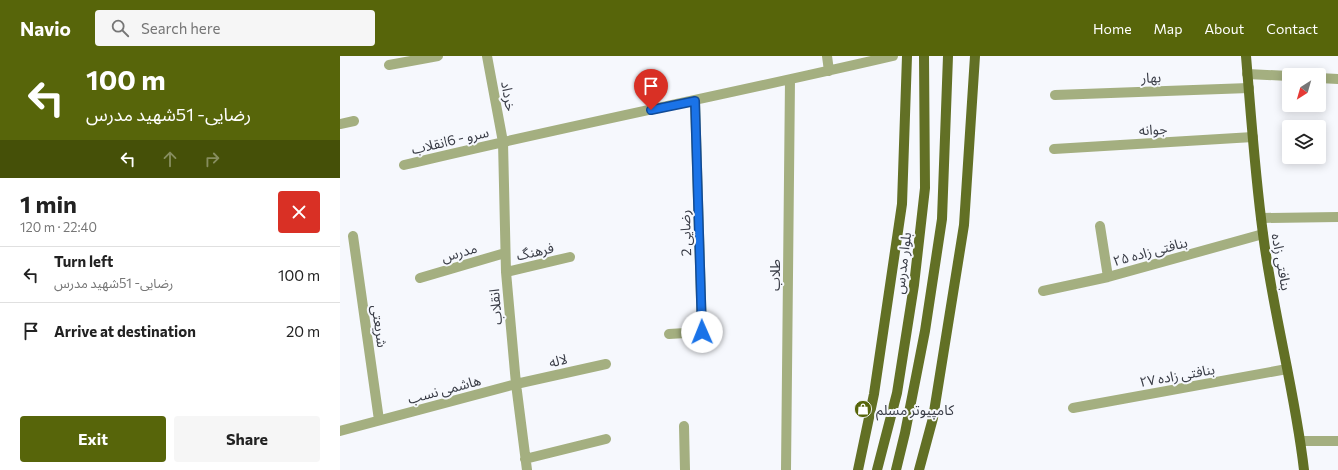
<!DOCTYPE html>
<meta charset="utf-8">
<style>
body{margin:0;font-family:Commissioner,"Noto Sans Arabic",sans-serif;background:#f6f6f6;color:#222;height:100vh;display:flex;flex-direction:column;font-size:15px;white-space:nowrap}
*{box-sizing:border-box;margin:0}
p{font-size:13px;color:#767676}
.icon{flex:none;width:22px;height:22px;fill:none;stroke:currentColor;stroke-width:2;stroke-linecap:round;stroke-linejoin:round}
.map{position:relative;flex:1;overflow:hidden}
.details{display:flex;flex-direction:column;background:#fff;width:340px}
.details>*{flex:none}
.guide{background:#57650a;color:#fff;overflow:hidden}
.needle{width:26px;rotate:217deg}
.controls{position:absolute;left:942px;top:12px;display:grid;gap:8px}
.controls a{display:grid;place-items:center;width:44px;height:44px;border-radius:4px;background:#fff;box-shadow:0 2px 10px #0003;font-size:20px}
.pin{position:absolute;display:grid;place-items:center;width:34px;height:34px;color:#fff;margin:-41px -17px;border-radius:50% 50% 50% 0;rotate:-45deg;box-shadow:0 0 4px #0007}
.pin .icon{rotate:45deg}
.me{position:absolute;width:44px;margin:-22px;rotate:359deg;stroke-linejoin:round;filter:drop-shadow(0 0 3px #0008)}
.turn{display:flex;align-items:center;gap:14px;height:84px;padding:0 20px;font-size:18px}
.turn .icon{width:52px;height:52px;stroke-width:2.5}
.turn b{display:block;font-size:28px;line-height:34px}
.lanes{display:flex;align-items:center;height:38px;padding:0 20px;background:#0003;justify-content:center;gap:20px;direction:ltr}
.lanes .off{opacity:.35}
.round{display:grid;place-items:center;flex:none;width:42px;height:42px;border-radius:4px;background:#f6f6f6}
.overview{display:flex;align-items:center;justify-content:space-between;height:68px;padding:0 20px}
h1{font-size:24px;font-weight:700;line-height:30px}
.button{display:flex;gap:8px;margin-top:auto;padding:8px 20px}
.button a{flex:1;height:46px;border-radius:4px;background:#57650a;color:#fff;font-size:16px;font-weight:700;line-height:46px;text-align:center}
.button a+a{background:#f6f6f6;color:#222}
ul{padding:0;list-style:none}
li{display:flex;align-items:center;gap:12px;height:56px;padding:0 20px;border-top:1px solid #e0e0e0}
li div{flex:1}
li b{display:block;font-size:15px}
li em{font-style:normal}
header{display:flex;align-items:center;gap:24px;box-sizing:border-box;height:56px;padding:0 20px;background:#57650a;color:#fff}
header strong{font-size:19px}
nav{display:flex;gap:22px;margin-inline-start:auto;font-size:14px}
.search{width:280px;height:36px;background:#f6f6f6;display:flex;align-items:center;gap:10px;box-sizing:border-box;padding:0 14px;border-radius:4px;color:#767676;font-size:15px}
main{display:flex;flex:1;min-height:0}
.map>svg:first-child{display:block}
</style>
<header>
<strong>Navio</strong>
<div class="search"><svg class="icon" aria-label="search" viewBox="0 0 24 24"><circle cx="10" cy="10" r="6"/><path d="M15 15l6 6"/></svg>Search here</div>
<nav><a>Home</a><a>Map</a><a>About</a><a>Contact</a></nav>
</header>
<main>
<section class="details">
<div class="guide">
<div class="turn"><svg class="icon" aria-label="left" viewBox="0 0 24 24"><path d="M17 20v-9H6M10 6l-5 5 5 5"/></svg><div><b>100 m</b>رضایی- 51شهید مدرس</div></div>
<div class="lanes"><svg class="icon" aria-label="left" viewBox="0 0 24 24"><path d="M17 20v-9H6M10 6l-5 5 5 5"/></svg><svg class="icon off" aria-label="ahead" viewBox="0 0 24 24"><path d="M12 20V5M6 11l6-6 6 6"/></svg><svg class="icon off" aria-label="right" viewBox="0 0 24 24"><path d="M7 20v-9h11M14 6l5 5-5 5"/></svg></div>
</div>
<div class="overview"><div><h1>1 min</h1><p>120 m · 22:40</p></div><a class="round" style="background:#d93025;color:#fff"><svg class="icon" aria-label="close" viewBox="0 0 24 24"><path d="M6 6l12 12M18 6L6 18"/></svg></a></div>
<ul>
<li><svg class="icon" aria-label="left" viewBox="0 0 24 24"><path d="M17 20v-9H6M10 6l-5 5 5 5"/></svg><div><b>Turn left</b><p>رضایی- 51شهید مدرس</p></div><em>100 m</em></li>
<li><svg class="icon" aria-label="arrive" viewBox="0 0 24 24"><path d="M6 21V4h12l-3 4 3 4H6"/></svg><div><b>Arrive at destination</b></div><em>20 m</em></li>
</ul>
<div class="button"><a>Exit</a><a>Share</a></div>
</section>
<div class="map">
<svg width="998" height="414" viewBox="0 0 998 414">
<rect width="100%" height="100%" fill="#f6f8fd"/>
<g fill="none" stroke-linecap="round" stroke-linejoin="round">
<!-- minor -->
<path stroke="#a4af80" stroke-width="10" d="M147,0L163,86L166,216L176,328L187,414
M487,0L489,15
M49,9L98,0
M907,18L949,20
M979,22L998,23
M715,39L909,32
M0,68L14,65
M714,93L913,81
M64,109C226,70 390,38 553,0
M921,162L998,161
M760,170L768,221
M13,180L39,364
M166,216L230,201
M80,222L165,197
M703,235L768,221L923,178
M329,278L362,276L355,45
M733,352L947,313
M344,370L345,414
M0,375L176,328L266,308
M961,385H998
M185,403L266,383
M446,414L450,24"/>
<!-- major -->
<path stroke="#627025" stroke-width="10" d="M906,0C911,59 915,119 923,178C933,257 955,335 964,414
M518,414L534,338L562,148L567,0
M537,414L557,337L574,229L585,132L584,0
M556,414L565,377L585,275L602,163L608,0
M579,414L593,362L624,169L635,0"/>
</g>
<g fill="none" stroke-linecap="round" stroke-linejoin="round">
<defs>
<path id="route" d="M311,54L355,45L362,276"/>
</defs>
<!-- route casing -->
<use href="#route" stroke="#114b97" stroke-width="10"/>
<!-- route -->
<use href="#route" stroke="#1a73e8" stroke-width="7"/>
</g>
<!-- icons -->
<defs>
<symbol id="shop-disc" viewBox="-11 -11 22 22"><circle r="9.5" fill="#57650a" stroke="#f6f8fd"/><path d="M-5-2.5h2.3a2.7 3.5 0 0 1 5.4 0H5L5.5 6h-11ZM-1.5-2.5h3a1.5 2.3 0 0 0-3 0Z" fill="#fff"/></symbol>
</defs>
<g fill-rule="evenodd">
<use href="#shop-disc" x="513" y="343" width="20" height="20"/>
</g>
<g text-anchor="middle" dominant-baseline="central" stroke-width="4" stroke-linejoin="round" paint-order="stroke">
<!-- street labels -->
<g font-size="14" fill="#393c46" stroke="#f6f8fd">
<text transform="translate(811 21) rotate(-2)">بهار</text>
<text transform="translate(169 40) rotate(80)">خرداد</text>
<text transform="translate(813 73) rotate(-3)">جوانه</text>
<text transform="translate(110 84) rotate(-13)">سرو - 6انقلاب</text>
<text transform="translate(345 177) rotate(-92)">رضایی 2</text>
<text transform="translate(195 195) rotate(-13)">فرهنگ</text>
<text transform="translate(810 195) rotate(-15)">بنافتی زاده ۲۵</text>
<text transform="translate(119 196) rotate(-16)">مدرس</text>
<text transform="translate(942 206) rotate(80)">بنافتی زاده</text>
<text transform="translate(562 207) rotate(-83)">بلوار مدرس</text>
<text transform="translate(434 219) rotate(-90)">طلاب</text>
<text transform="translate(155 251) rotate(-95)">انقلاب</text>
<text transform="translate(40 270) rotate(82)">شریعتی</text>
<text transform="translate(218 304) rotate(-13)">لاله</text>
<text transform="translate(837 319) rotate(-10)">بنافتی زاده ۲۷</text>
<text transform="translate(104 333) rotate(-15)">هاشمی نسب</text>
</g>
<!-- poi labels -->
<g font-size="14" fill="#393c46" stroke="#f6f8fd" text-anchor="start">
<text x="536" y="353">کامپیوتر مسلم</text>
</g>
</g>
</svg>
<div class="controls">
<a><svg class="needle" viewBox="-14 -14 28 28"><path d="M0-13l5 13h-10z" fill="#e53935"/><path d="M0 13l5-13h-10z" fill="#767676"/></svg></a>
<a><svg class="icon" aria-label="layers" viewBox="0 0 24 24"><path d="M12 4l9 5-9 5-9-5zM3 14l9 5 9-5"/></svg></a>
</div>
<div class="pin" style="left:311px;top:54px;background:#d93025"><svg class="icon" aria-label="arrive" viewBox="0 0 24 24"><path d="M6 21V4h12l-3 4 3 4H6"/></svg></div>
<svg class="me" style="left:362px;top:276px" viewBox="-20 -20 40 40"><circle r="19" fill="#fff"/><path d="M0-13L10 11 0 6-10 11z" fill="#1a73e8"/></svg>
</div>
</main>
